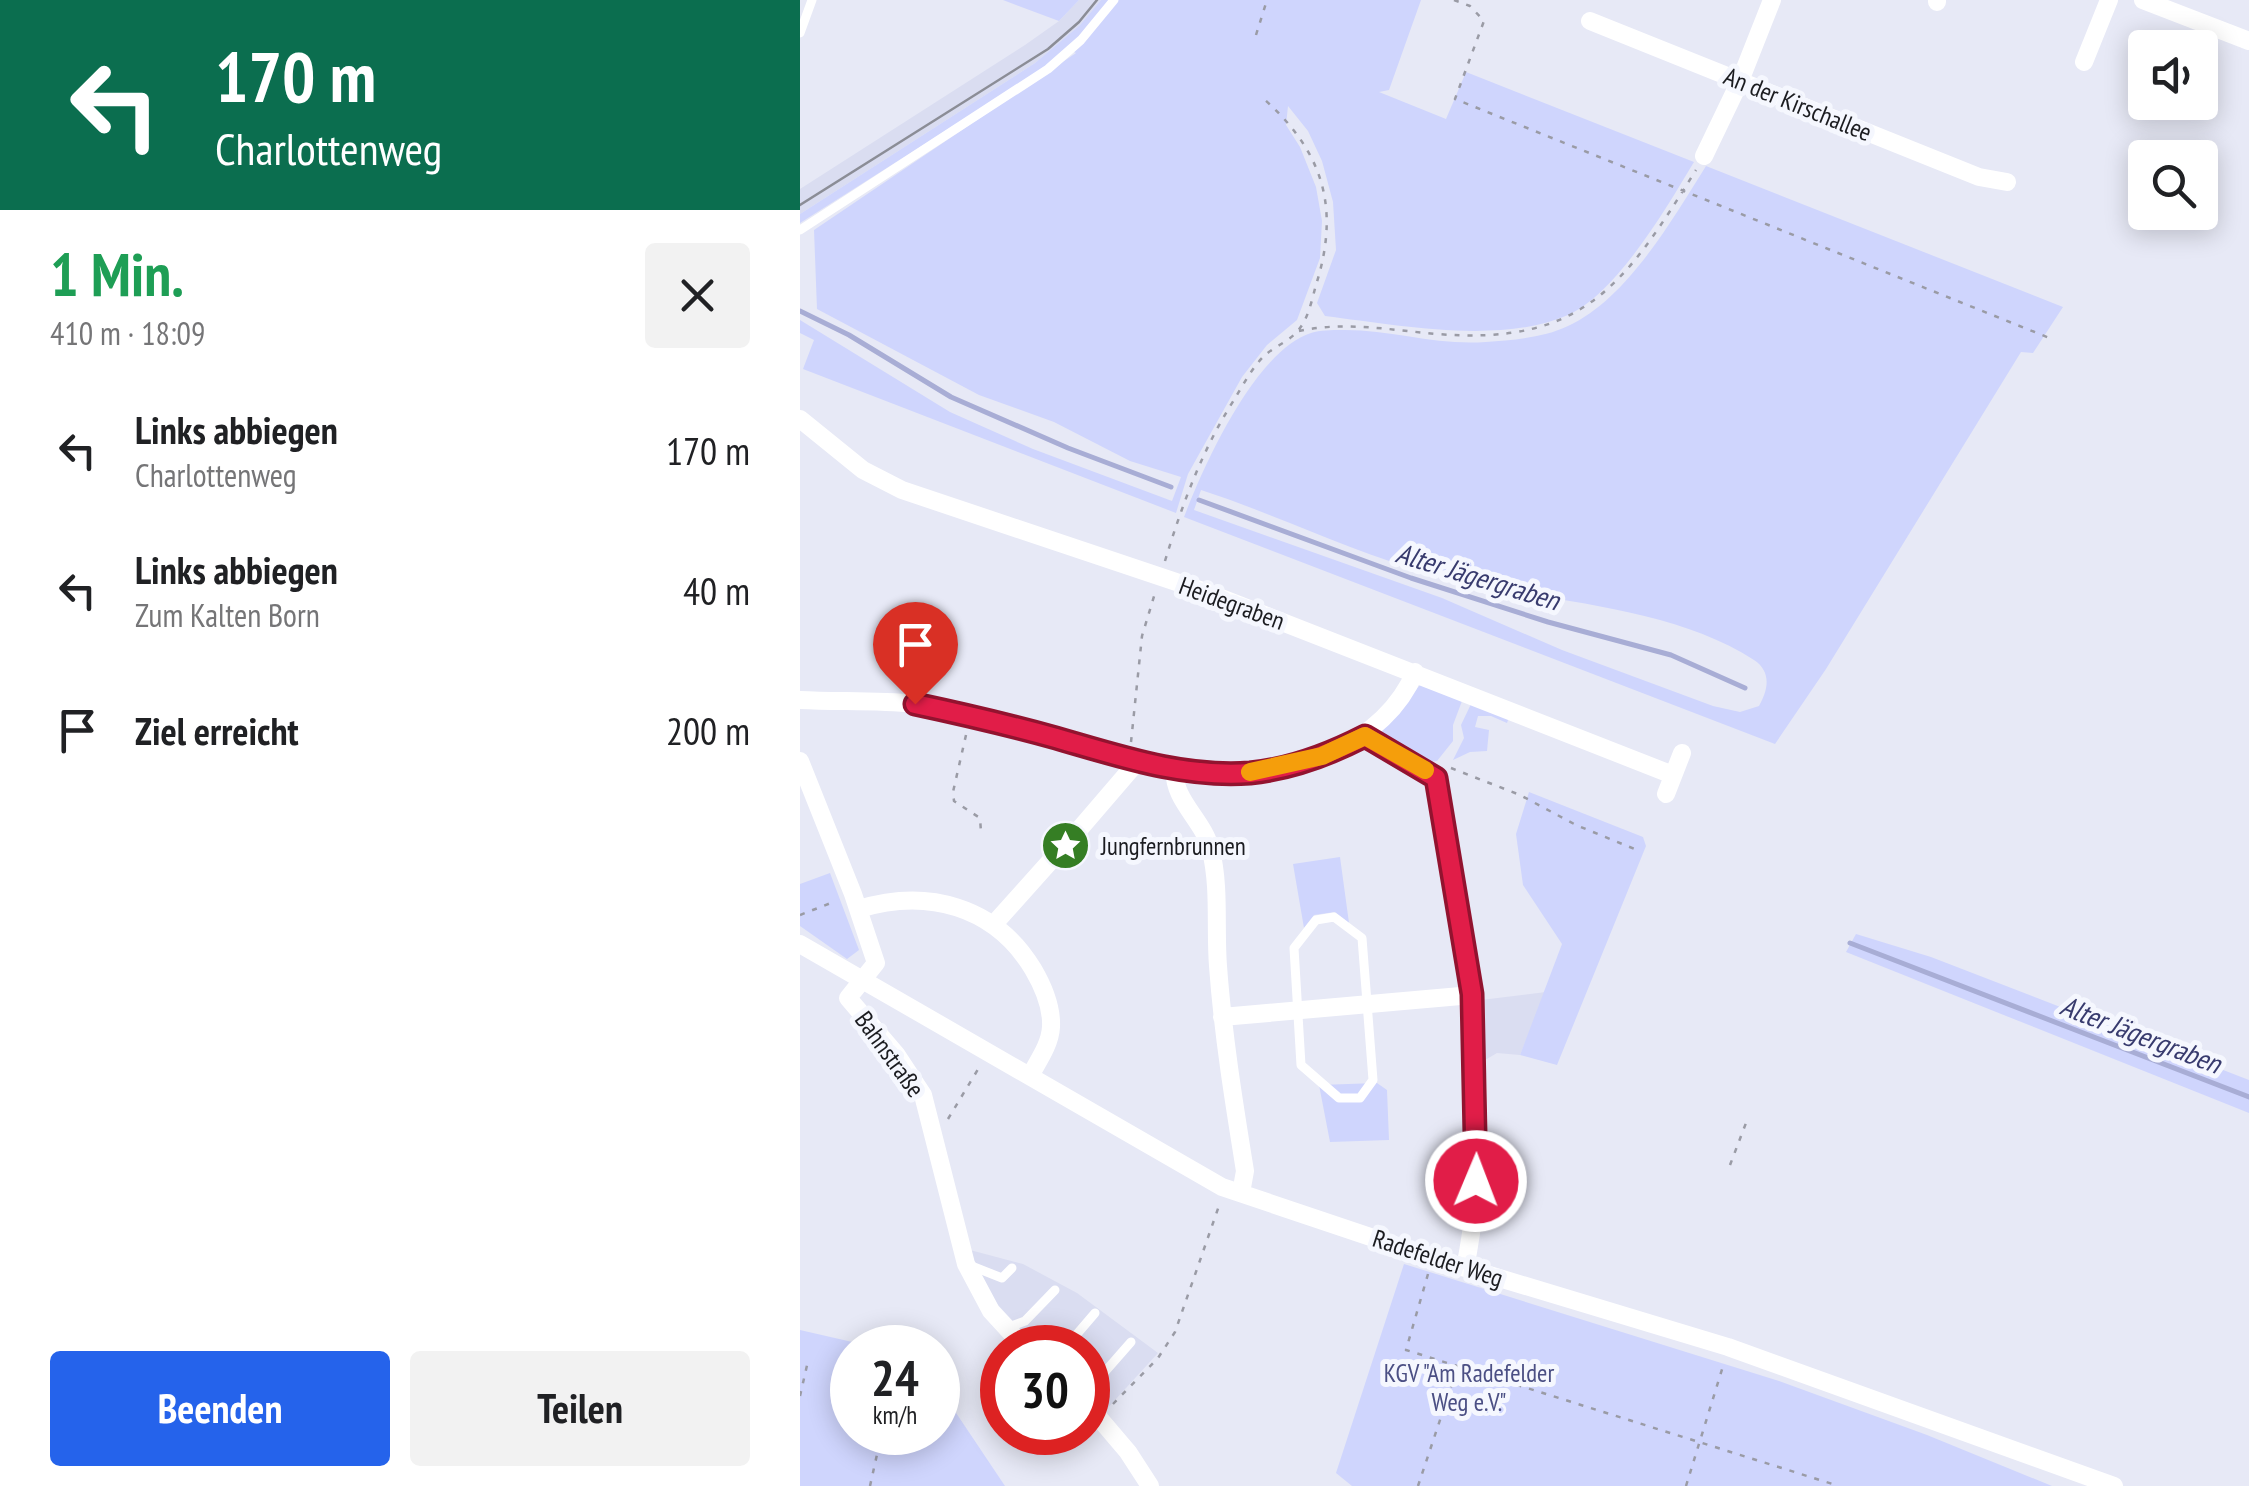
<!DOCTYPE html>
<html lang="de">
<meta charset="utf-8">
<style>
body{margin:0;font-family:"PT Sans Narrow",sans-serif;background:#f2f2f2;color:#202124;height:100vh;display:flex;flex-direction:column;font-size:38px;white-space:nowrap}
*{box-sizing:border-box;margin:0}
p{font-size:32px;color:#757577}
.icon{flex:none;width:55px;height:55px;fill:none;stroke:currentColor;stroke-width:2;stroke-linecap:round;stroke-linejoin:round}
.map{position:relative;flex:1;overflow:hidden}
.side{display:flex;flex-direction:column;background:#fff;width:800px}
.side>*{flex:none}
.top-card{background:#0b6e4f;color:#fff;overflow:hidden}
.fabs{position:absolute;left:1328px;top:30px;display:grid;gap:20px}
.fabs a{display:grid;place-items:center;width:90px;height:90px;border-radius:10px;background:#fff;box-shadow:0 5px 25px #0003;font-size:50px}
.speed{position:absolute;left:30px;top:1325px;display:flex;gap:20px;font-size:50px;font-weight:700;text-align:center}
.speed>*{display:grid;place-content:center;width:130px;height:130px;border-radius:50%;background:#fff;box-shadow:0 5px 25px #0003;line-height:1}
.speed small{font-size:25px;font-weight:400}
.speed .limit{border:15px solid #d22;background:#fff;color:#111}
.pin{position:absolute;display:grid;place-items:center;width:85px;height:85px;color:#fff;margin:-102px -42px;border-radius:50% 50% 50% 0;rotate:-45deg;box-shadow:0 0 10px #0007}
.pin .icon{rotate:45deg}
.me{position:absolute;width:110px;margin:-55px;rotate:1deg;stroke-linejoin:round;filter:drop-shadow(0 0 8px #0008)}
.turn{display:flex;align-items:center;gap:35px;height:210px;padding:0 50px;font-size:45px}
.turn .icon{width:130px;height:130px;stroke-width:2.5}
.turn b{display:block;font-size:70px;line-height:85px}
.round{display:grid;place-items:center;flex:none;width:105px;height:105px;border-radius:10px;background:#f2f2f2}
.overview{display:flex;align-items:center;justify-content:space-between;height:170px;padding:0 50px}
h1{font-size:60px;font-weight:600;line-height:75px;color:#1e9e55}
.action{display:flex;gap:20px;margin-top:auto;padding:20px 50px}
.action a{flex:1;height:115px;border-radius:10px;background:#2563eb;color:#fff;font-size:40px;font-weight:600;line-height:115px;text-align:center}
.action a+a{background:#f2f2f2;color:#202124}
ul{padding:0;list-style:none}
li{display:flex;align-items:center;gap:30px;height:140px;padding:0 50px}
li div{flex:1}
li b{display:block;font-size:38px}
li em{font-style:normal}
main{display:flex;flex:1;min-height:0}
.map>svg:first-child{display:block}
</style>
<main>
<section class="side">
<div class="top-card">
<div class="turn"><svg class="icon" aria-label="left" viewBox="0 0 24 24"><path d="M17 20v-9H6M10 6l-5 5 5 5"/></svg><div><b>170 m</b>Charlottenweg</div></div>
</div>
<div class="overview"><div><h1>1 Min.</h1><p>410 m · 18:09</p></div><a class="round"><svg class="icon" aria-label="close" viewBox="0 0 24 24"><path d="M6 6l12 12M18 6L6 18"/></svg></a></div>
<ul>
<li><svg class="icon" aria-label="left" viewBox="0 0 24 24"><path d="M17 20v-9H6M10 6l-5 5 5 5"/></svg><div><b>Links abbiegen</b><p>Charlottenweg</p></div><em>170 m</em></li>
<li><svg class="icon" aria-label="left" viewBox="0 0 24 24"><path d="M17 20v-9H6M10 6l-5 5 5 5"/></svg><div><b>Links abbiegen</b><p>Zum Kalten Born</p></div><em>40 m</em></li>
<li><svg class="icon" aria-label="arrive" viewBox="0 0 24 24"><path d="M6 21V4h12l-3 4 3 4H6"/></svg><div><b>Ziel erreicht</b></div><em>200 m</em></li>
</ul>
<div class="action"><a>Beenden</a><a>Teilen</a></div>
</section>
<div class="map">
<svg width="1449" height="1486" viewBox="0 0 1449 1486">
<rect width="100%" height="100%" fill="#e7e9f6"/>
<!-- built -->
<path fill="#daddf1" d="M279,0H301L280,25L235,63L0,214V189L225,45L259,21Z
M746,992L720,1055L697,1053L685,1060L681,1000Z
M170,1250L223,1264L277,1293L358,1353L305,1411L288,1394V1348L237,1347L198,1305L179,1275Z"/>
<!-- green -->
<path fill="#cfd5fd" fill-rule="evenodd" d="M203,0H279L259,21Z
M301,0H310L280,38L246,67L0,223V214L235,63L280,25Z
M318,0H621L589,90L579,92L646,119L666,72L894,162C867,207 817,293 768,315C700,345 597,325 525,316L517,303L536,250L533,202L522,161L508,131L488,106L486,125L500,147L516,187L522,221L520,258L497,320L467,345L442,377L388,474L376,513L3,369L14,340L0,333V320L150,412L233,449L372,501L381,477L330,461L254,422L179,395L17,309L14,230L276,53L274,52Z
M906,166L1263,307L1233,353L1221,352L1026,669L975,744L384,517C404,465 455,351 511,333C520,330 532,330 541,330C590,329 637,346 686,342C712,340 743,338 768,326C827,299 872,220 906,166ZM401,490C478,515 552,552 631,574C732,602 865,602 954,660C972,672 968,690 959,706L940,712L913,706L762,650L642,598L394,510Z
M620,685L662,701L653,725V741L637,761L629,762L578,733Z
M671,704L709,717L707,723L691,716H678L675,727L689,730L687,751L670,752L653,760L664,738L661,725Z
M729,792L843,837L846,846L757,1065L720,1055L762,944L723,885L716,834Z
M540,857L549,923L535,912L514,915L504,928L493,864Z
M30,873L59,950L47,959L0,926V884Z
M1056,934L1131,957L1449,1080V1113L1046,952Z
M577,1083L587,1090L589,1140L530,1142L519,1085Z
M604,1264L979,1381L1127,1435L1252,1486H552L536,1473Z
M0,1330L74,1347L52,1348V1432H138V1386L205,1486H0Z"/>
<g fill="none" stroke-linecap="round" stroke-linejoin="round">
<!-- stream -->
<path stroke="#a8add5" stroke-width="5" d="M0,311L49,335L151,397L268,448L371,487
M399,500L611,578L748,622L871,655L945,688
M1050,943L1449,1097"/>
<!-- path -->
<path stroke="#9a9ba5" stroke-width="2.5" stroke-dasharray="5 8" stroke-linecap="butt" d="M654,0L670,6L684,21L655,99L1252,339
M456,35L467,0
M499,331C545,321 590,330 637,334C784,346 825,284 896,170
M365,561C382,505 402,450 434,400C443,385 452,368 464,356C475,346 492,340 500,328C509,316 512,299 516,285C540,209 524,153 465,100
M166,735L153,792L154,801L180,818L181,832
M331,742L342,636L355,593
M651,768L720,795L776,825L837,850
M277,832V848L269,857H254L253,843L261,834Z
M0,915L36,901
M148,1119L180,1066
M930,1165L946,1123
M628,1274L606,1350L1039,1486
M0,1396L8,1361
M313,1404L358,1358L375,1332L420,1203
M70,1486L82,1432
M618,1486L657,1369
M886,1486L924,1363"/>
<!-- lane -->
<path stroke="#fff" stroke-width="9" d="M0,33L12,0
M0,230L248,69L281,40L314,0
M534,917L562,938L573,1080L560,1098H539L501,1065L494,948L516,920Z
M169,1265L202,1278L212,1268
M209,1327L225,1321L255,1290
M265,1348L295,1313
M288,1391L331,1342"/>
<!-- street -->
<path stroke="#fff" stroke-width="18" d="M1343,0L1449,41
M1137,2V0
M790,21L1179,177L1207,182
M1284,62L1309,0
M904,156L940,81L972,0
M0,419L63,470L102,490L403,591L873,775
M0,700C38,702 77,700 114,704C134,706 154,712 174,717C293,742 415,806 536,750C570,734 600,708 615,672
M565,736L628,772L636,778L640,792C665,948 697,1110 665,1268
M0,761L53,894L76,963L48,998L96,1054L123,1095L166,1264L191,1311L225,1348
M375,770C372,800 405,821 411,851C420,888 415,928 418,966C423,1035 434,1103 445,1171L441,1193
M866,794L882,753
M277,832L338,761
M59,909C127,888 195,906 233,969C243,986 252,1007 251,1027C250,1045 238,1061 230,1076
M194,924L254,857
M0,944L422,1187L633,1258L928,1347L1314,1486
M422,1017L672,995
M288,1405L328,1452L350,1486"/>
<!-- tram -->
<path stroke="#8b8d96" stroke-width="2.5" d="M0,205L248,49L279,22L297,0"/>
</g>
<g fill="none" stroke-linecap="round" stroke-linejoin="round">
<defs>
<path id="route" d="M115,704C162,714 209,725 256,738C319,756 383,778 450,773C491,769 528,755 565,736L636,778L672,994L676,1181"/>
</defs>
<!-- route casing -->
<use href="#route" stroke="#92132f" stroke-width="25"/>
<!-- route -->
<use href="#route" stroke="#e11d48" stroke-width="18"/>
<!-- slow -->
<path stroke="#f59e0b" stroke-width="18" d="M450,772L522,756L565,736L625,770"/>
</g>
<!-- icons -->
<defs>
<symbol id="sight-disc" viewBox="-11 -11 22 22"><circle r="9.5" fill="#357e24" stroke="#f5f7fe"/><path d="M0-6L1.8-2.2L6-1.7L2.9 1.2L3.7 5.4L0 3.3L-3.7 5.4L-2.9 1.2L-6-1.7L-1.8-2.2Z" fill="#fff"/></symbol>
</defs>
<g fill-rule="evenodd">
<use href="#sight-disc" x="238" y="818" width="55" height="55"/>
</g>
<g text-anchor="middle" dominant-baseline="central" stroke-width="10" stroke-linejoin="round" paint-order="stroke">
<!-- street labels -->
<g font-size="25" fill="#1b1c20" stroke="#f5f7fe">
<text transform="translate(998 104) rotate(22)">An der Kirschallee</text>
<text transform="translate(432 603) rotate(20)">Heidegraben</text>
<text transform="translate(90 1054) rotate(54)">Bahnstraße</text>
<text transform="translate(638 1258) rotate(18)">Radefelder Weg</text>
</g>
<!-- poi labels -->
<g font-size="25" fill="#1b1c20" stroke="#f5f7fe" text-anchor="start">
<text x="301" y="846">Jungfernbrunnen</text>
</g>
<!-- park labels -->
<g font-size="25" fill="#4b4f84" stroke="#f5f7fe">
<text x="669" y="1373">KGV "Am Radefelder<tspan x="669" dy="29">Weg e.V."</tspan></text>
</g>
<!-- water labels -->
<g font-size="28" font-style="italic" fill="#383b6e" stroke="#f5f7fe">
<text transform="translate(678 576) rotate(17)">Alter Jägergraben</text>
<text transform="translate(1341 1034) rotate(21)">Alter Jägergraben</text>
</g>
</g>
</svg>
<div class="fabs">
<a><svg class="icon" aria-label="sound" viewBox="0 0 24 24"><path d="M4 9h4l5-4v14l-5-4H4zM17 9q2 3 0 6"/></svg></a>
<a><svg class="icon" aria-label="search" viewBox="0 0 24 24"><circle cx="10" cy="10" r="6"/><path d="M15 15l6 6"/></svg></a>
</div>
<div class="speed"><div>24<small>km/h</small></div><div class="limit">30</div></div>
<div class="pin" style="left:115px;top:704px;background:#d93025"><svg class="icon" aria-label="arrive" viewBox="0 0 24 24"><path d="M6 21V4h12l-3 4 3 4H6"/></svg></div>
<svg class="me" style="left:676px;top:1181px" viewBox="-20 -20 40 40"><circle r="17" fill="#e11d48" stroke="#fff" stroke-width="3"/><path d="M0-11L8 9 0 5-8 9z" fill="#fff"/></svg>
</div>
</main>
